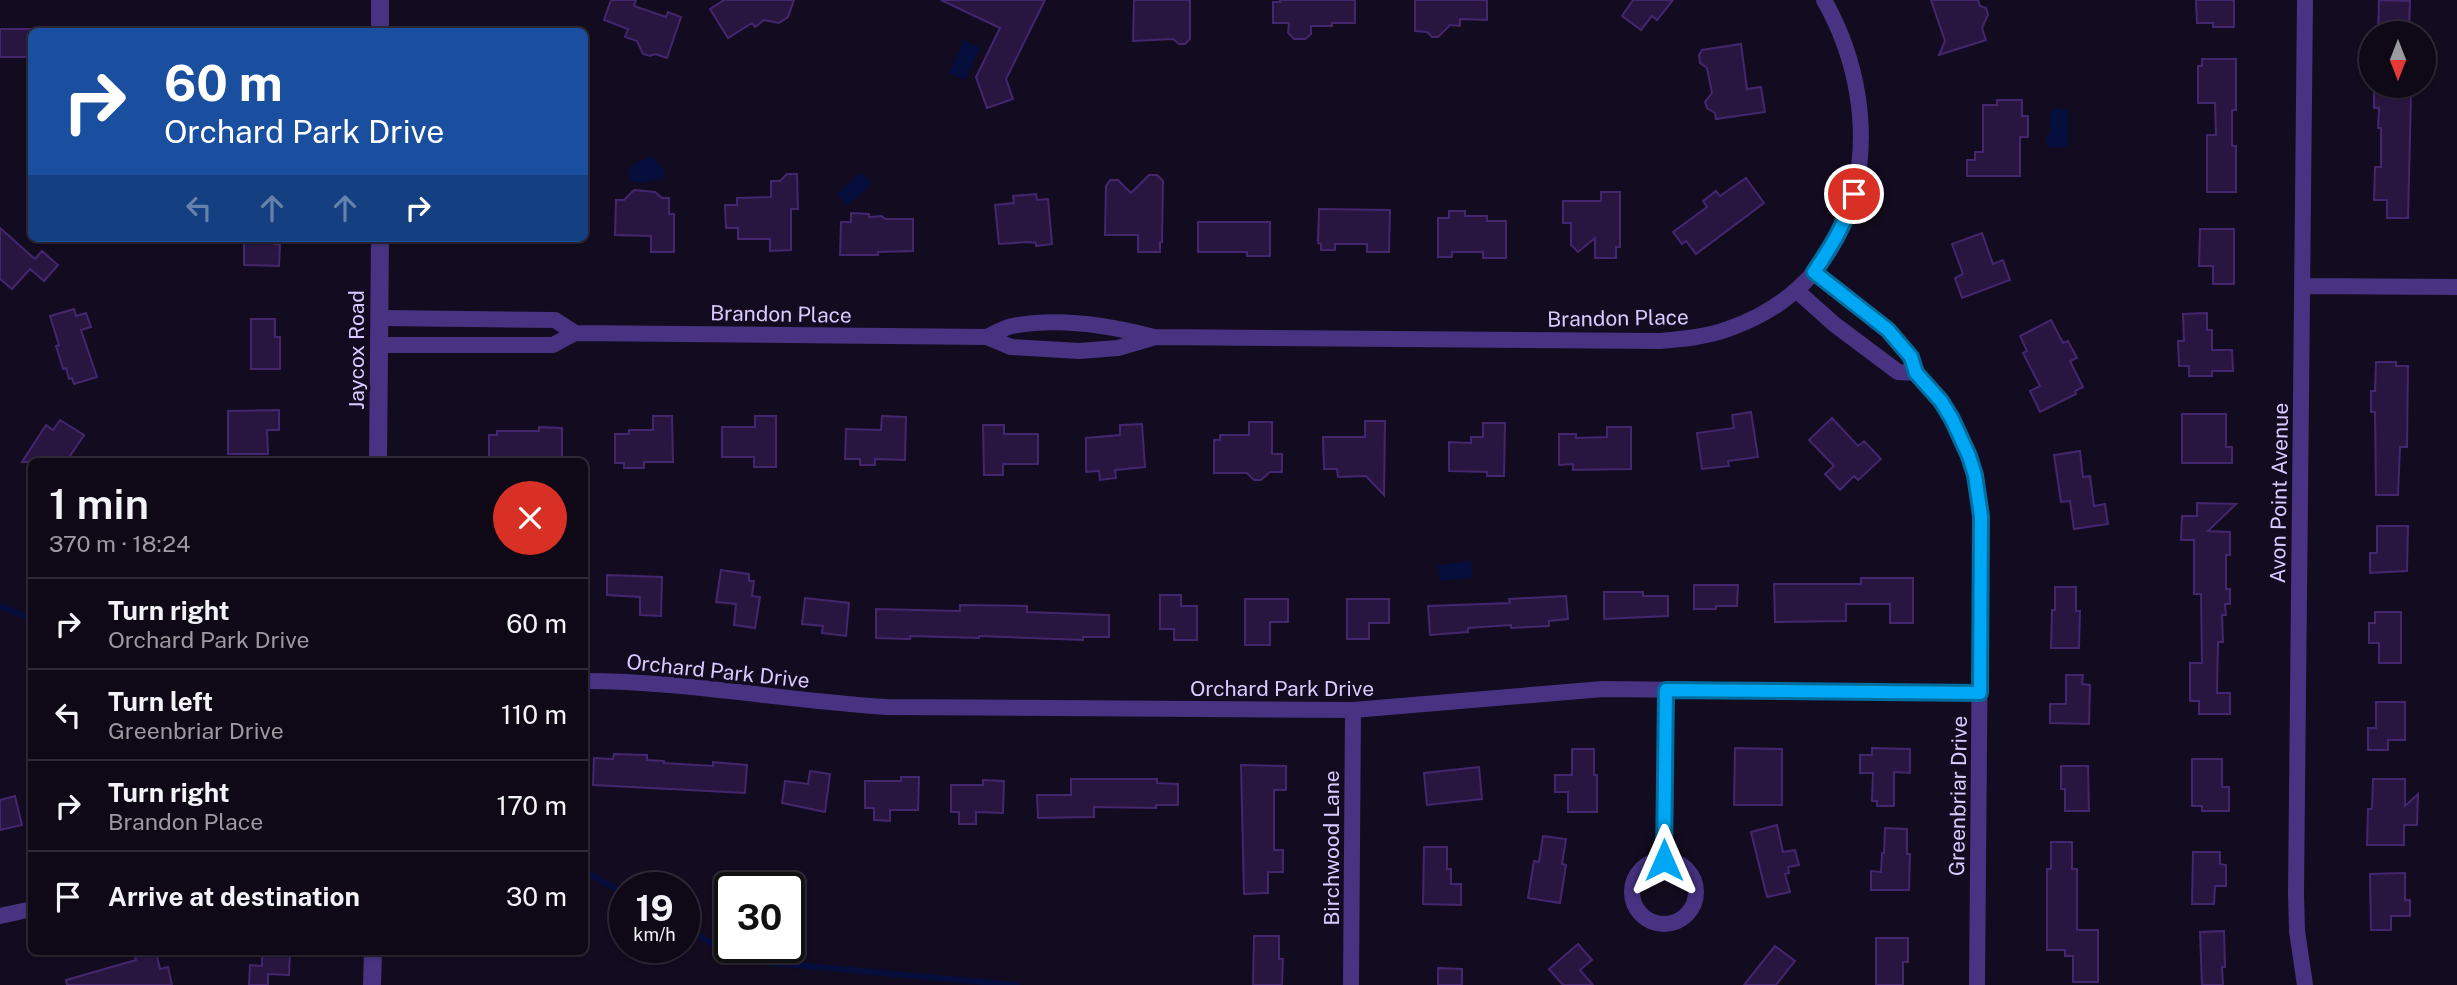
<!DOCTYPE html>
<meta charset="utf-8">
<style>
body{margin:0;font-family:"Public Sans",sans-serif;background:#171120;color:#f1f3f6;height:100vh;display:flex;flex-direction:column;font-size:26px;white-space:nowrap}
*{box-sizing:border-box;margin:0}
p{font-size:23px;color:#9b9aa1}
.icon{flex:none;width:38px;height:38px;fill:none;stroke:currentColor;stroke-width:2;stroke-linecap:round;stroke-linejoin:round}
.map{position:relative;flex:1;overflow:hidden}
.sheet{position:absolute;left:28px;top:458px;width:560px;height:497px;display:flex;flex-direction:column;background:#0e0817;border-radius:10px;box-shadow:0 2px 5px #0004,0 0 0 2px #2e2936}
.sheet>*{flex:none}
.hud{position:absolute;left:28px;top:28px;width:560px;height:214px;border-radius:10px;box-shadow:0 2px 5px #0004,0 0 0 2px #2e2936;background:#1a4fa0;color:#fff;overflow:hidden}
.needle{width:46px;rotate:180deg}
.buttons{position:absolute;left:2359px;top:21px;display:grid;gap:14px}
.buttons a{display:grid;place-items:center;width:77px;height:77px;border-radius:50%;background:#0e0817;box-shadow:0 2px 5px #0004,0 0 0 2px #2e2936;font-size:35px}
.speed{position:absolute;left:609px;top:872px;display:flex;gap:14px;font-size:35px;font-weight:700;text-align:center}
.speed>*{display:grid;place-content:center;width:91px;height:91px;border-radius:50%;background:#0e0817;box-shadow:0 2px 5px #0004,0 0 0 2px #2e2936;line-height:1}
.speed small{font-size:18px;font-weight:400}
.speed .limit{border:4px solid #111;border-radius:10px;background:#fff;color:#111}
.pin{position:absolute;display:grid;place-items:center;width:60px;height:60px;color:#fff;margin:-30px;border:4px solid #fff;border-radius:50%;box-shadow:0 2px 7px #0007}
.me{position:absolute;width:77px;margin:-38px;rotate:0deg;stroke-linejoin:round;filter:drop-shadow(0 0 5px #0008)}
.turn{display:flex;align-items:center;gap:24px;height:147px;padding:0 21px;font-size:32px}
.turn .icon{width:91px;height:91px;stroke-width:2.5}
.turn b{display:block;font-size:49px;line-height:60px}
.lanes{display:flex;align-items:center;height:66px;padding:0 21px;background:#0003;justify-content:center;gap:35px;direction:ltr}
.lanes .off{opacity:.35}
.round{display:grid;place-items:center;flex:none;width:74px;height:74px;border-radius:37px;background:#171120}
.head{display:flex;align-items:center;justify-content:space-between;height:119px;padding:0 21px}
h1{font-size:42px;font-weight:600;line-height:52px}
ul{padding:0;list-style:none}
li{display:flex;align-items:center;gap:21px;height:91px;padding:0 21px;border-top:2px solid #2e2936}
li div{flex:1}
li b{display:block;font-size:26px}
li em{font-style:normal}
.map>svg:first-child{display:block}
</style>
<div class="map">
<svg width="2457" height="985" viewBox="0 0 2457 985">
<rect width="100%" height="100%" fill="#130b1f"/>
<!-- water -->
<path fill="#060e3d" d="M964,40L980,48L965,80L949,73Z
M2053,109H2065L2068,112V144L2064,147L2050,148L2046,144V136L2050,133V113Z
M651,156L664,170L663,179L636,183L629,179C625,164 640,162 651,156Z
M861,172L872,184L847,206L837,194Z
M1471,561L1472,578L1440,581L1438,565Z"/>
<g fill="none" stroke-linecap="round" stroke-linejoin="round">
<!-- stream -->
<path stroke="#060e3d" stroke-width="6" d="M0,606L32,619
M584,871L625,894
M684,928L733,955L772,963L1017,985"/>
</g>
<!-- building -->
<path fill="#281641" stroke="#44266f" stroke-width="2" d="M611,0H636L634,6L666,17L668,12L681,17L667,58L655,54L650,56L643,54L637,41L625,37L628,29L604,20Z
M724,0H794L788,17L779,23L764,20L755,27L752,23L728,38L710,9Z
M941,0H1045L1006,79L1013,99L987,108L976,77L1000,28Z
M1134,0H1190V39L1185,44H1179L1173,39L1133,41Z
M1280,0H1355V23H1332V26H1311V34L1305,39H1294L1288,33L1289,23H1273V2H1280Z
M1415,0H1487V20L1460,19V26L1450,25L1438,37H1432L1427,32L1415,31Z
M1633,0H1673L1657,20L1652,16L1641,30L1622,16Z
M1931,0H1978L1980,6L1986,8L1988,15L1982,28L1986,40L1939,55L1945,41Z
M2196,0H2234V27H2213V23H2197Z
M2379,0L2410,1L2409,33H2378Z
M0,29H32V57H0Z
M1741,44L1747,89L1761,87L1765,112L1716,119L1715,113L1707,108L1705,102L1712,93L1707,68L1700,63L1699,55L1702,50Z
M2202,59H2236V110H2232V146H2236V192H2207V135H2216L2215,103H2198V66H2202Z
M2374,86H2396V94L2411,95L2408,218H2387V200H2374L2375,167H2381V128H2378L2379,108H2374Z
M1997,100H2022V116H2028V137H2020V176H1967V160H1975V152H1983V105H1997Z
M787,174H797L798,209H791V250L770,251V239H738V228H726L725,205H737V198L771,197V181H780Z
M1149,175H1157L1163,181L1162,242H1160V252H1138V235H1105L1106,186L1110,180H1118L1131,193Z
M1746,178L1764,203L1696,254L1686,241L1682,244L1673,232L1707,207L1703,201L1716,191L1720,196Z
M634,190L655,192L662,198H669V214H674V252H651V236L615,235L616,200H624Z
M1601,192H1620V247H1616V258H1595V238L1578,252L1571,245V223H1563V201H1601Z
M1036,194L1037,200L1048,199L1052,244L1036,246V243L1027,242L999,244L995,205L1014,203L1013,196Z
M1319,209L1390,210L1389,252H1367V244H1335V250H1321V244L1318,243Z
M1449,211H1465V216H1487V221H1506V258H1483V252H1452V257H1438V218H1449Z
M851,213L869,214V217L882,216L885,219H913V251L878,252V255H840L841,222H851Z
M1198,222H1270V256H1247V252H1198Z
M0,228L35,259L42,251L58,265L44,281L30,269L12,289L0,279Z
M2200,229H2234V284H2213V266H2199Z
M1982,233L1993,264L2003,260L2010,280L1962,298L1955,278L1963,274L1952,244Z
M244,238H275L274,244L280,245L279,266L244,265Z
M74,309L76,316L86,313L91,327L81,330L97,377L74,384L72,378L69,379L66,368L63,369L56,346L59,345L50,316Z
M2207,313V330H2212V350H2232L2233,371H2212V376H2189V366H2179L2178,341H2184L2183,314Z
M251,319H275V337H280V369H251Z
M2051,320L2063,343L2068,341L2077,358L2070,361L2083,387L2075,391L2076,394L2040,412L2030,391L2040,386L2023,353L2027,351L2020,336Z
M2376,362H2396V366H2408L2407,447H2400L2398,495H2376L2375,412H2371V391H2375Z
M279,410V430H267L268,454H228V411Z
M1751,412L1758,457L1728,461L1729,466L1702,469L1697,433L1734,428L1732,415Z
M2182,414H2226V447H2232V463H2182Z
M653,416H672L673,462H644V468H624V463H615V434H629V430H653Z
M755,416H776V467H754V457H722V427H755Z
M882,416L906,417L905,460L875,459V465H860V459H845L846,429L881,430Z
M1832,418L1858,446L1864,441L1881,459L1858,480L1854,476L1840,490L1825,474L1834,466L1809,440Z
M60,420L84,435L66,462H22L46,425L53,430Z
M1365,421H1385L1384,495L1366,476L1338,477L1337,469H1324L1323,437H1365Z
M1249,422H1272V454H1282V472H1270L1261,480H1254L1247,473H1214V440H1220V435H1249Z
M1483,423H1505L1504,476H1487V472L1449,471V442L1471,443V437H1483Z
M1142,424L1145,467L1115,470L1116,478L1100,480L1099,471L1086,472V438L1120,435V425Z
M983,425H1004V434H1038V464H1003V475H984Z
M539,427L562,428V457H536V462H489V435H497V431H539Z
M1607,427H1631V469L1573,470V464L1559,465V434H1576V438L1607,437Z
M2080,451L2083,477L2090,476L2094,506L2105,504L2108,524L2074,529L2070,501L2061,502L2054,455Z
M2197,503L2236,504L2208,531L2230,532V555H2226V589H2230V604H2225L2226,615H2222L2223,642H2218L2217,693H2230V714H2199V701H2190V663H2202L2201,594H2194V540H2181L2182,516H2197Z
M2377,526H2408L2407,571L2370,573V553H2377Z
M721,570L749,574V581H754L752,596L760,597L755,628L734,625L736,604L716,602Z
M607,575L662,577L661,616L640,615V597L607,595Z
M1861,578H1913V623H1890V604H1846V621L1775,622L1774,584H1861Z
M1694,585H1738L1737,606H1716V609H1694Z
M2055,587H2076V611H2080L2079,648H2051L2052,610H2055Z
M1604,592H1643V596H1668V616L1604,619Z
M1160,595H1181V606H1197V640H1174V629H1160Z
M1566,596L1568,619L1549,621V626L1511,628V625L1468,628V632L1430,635L1428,606L1510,603L1509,599Z
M805,598L849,603L846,636L822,633L823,626L802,624Z
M1245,599H1288V622H1270V645H1245Z
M1347,599H1389V623H1369V639H1347Z
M960,605L1027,606V612L1109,615V637H1083V640L979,636V638L910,636V639L876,638V609L960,611Z
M2375,612H2401V663H2379V643H2369V623H2375Z
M2066,675H2083L2082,684L2090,685L2089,724L2050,723V704H2066Z
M2376,702H2405V740H2388V750H2368V728H2376Z
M1735,748L1782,749V805H1734Z
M1872,748L1910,749V773L1894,772V806H1877V801H1872L1873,773H1860V755H1872Z
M1572,749H1594V775H1597V812H1568V792H1555V775H1572Z
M614,754L647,755V760L664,761V763L713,766V762L747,765L745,793L593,785L594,758L613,759Z
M2192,759H2222V787H2229V811H2202V806H2192Z
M1241,765L1286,766V790H1274V850H1283V872H1268V893L1244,894Z
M2061,766H2088L2089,811H2065V789H2061Z
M1479,767L1482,799L1427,805L1424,773Z
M810,771L830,774L825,812L782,803L785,781L808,784Z
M901,777H919L918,810H890V821L874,820V808H865V781H901Z
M1071,779H1157V783L1178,784V805H1156V808L1094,807V817L1038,818L1037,795H1071Z
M2373,779H2405V806L2418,794L2417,825H2404V845H2367L2368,809H2372Z
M983,780L1004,781L1003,813L976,812V824H959V812H951V785H983Z
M15,796L22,825L0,830V800Z
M1777,825L1783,852L1795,850L1799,865L1788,867L1789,873L1785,874L1790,892L1767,897L1751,832Z
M1885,828L1907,829V854H1910L1909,890H1871V871L1881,872L1882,853H1884Z
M1543,836L1566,839L1562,864L1566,865L1560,903L1528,898L1534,861L1539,862Z
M2051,842H2072V869H2077V930H2098V982H2073V956H2065V950H2047V869H2051Z
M1424,847H1447V869H1451V884H1461V905L1423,904Z
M2193,852H2220V864L2226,865V886H2215L2214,904H2192Z
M2405,873V900H2410V916H2391V930H2371L2370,874Z
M2224,931L2225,967H2222L2223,985H2202L2200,932Z
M1254,936H1279V959H1283L1282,985H1253Z
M1876,938H1908V962H1903V985H1876Z
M1578,944L1592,960L1580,970L1593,985H1563L1549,969Z
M1775,946L1795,961L1776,985H1744Z
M150,952H156L160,969L168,967L172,985H67L66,980L136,960L135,956Z
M262,952H290L289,975L268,974V985H249L250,965L262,966Z
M1438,968L1462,969V985H1438Z"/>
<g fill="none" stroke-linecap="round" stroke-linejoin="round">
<!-- minor -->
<path stroke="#473381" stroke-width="16" d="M2305,0L2296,893L2297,931L2305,985
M1814,272L1888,330L1911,357L1916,373L1941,401L1961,437L1975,475L1981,516L1977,985
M2302,286L2457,287
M1796,290L1834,324L1898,372L1916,373
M380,318L555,320L575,333
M987,337C995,333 1003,328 1012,326C1058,317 1109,325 1154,337L1660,341C1683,339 1706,337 1728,329C1871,280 1891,118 1824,0
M379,345H553L575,333L987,337L1011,347L1079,351L1118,348L1152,338
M584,681C685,681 786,701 887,707L1353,710L1603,689L1980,693
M1664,860L1666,690
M1632 892a32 32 0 1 1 64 0a32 32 0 1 1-64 0Z
M0,916L32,909
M1351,985L1353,710"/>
<!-- tertiary -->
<path stroke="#473381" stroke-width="18" d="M380,32V0
M378,462L380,238
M372,985L373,952"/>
</g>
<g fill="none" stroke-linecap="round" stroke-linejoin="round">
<defs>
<path id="route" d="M1664,860L1666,690L1980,693L1981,516L1975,475L1969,456L1952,419L1941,401L1916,373L1911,357L1888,330L1814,272C1831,247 1846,223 1854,194"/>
</defs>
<!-- route casing -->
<use href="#route" stroke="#006d9f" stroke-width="18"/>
<!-- route -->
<use href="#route" stroke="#00a7f4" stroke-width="12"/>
</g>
<g text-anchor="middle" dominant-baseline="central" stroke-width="7" stroke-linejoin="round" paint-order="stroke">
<!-- street labels -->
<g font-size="21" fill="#dbc9ff" stroke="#130b1f">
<text transform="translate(781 314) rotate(1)">Brandon Place</text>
<text transform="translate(1618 318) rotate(-1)">Brandon Place</text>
<text transform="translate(356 350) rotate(-90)">Jaycox Road</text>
<text transform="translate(2279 493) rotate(-89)">Avon Point Avenue</text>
<text transform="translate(718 671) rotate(6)">Orchard Park Drive</text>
<text x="1282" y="688">Orchard Park Drive</text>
<text transform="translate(1958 796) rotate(-89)">Greenbriar Drive</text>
<text transform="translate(1331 848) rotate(-90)">Birchwood Lane</text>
</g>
</g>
</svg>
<div class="buttons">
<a><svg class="needle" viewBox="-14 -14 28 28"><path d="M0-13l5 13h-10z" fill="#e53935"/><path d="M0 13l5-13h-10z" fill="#9b9aa1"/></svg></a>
</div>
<div class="speed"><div>19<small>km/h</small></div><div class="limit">30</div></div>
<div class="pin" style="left:1854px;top:194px;background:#d93025"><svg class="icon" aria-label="arrive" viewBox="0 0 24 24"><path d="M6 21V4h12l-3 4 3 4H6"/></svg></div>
<svg class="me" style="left:1664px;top:860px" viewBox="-20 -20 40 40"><path d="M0-17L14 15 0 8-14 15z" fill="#00a7f4" stroke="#fff" stroke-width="4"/></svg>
<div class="hud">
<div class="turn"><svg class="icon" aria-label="right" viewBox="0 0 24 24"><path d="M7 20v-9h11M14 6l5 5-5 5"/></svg><div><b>60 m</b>Orchard Park Drive</div></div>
<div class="lanes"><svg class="icon off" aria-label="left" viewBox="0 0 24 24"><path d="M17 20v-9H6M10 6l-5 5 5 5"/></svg><svg class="icon off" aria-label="ahead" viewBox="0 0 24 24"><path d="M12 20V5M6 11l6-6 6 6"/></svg><svg class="icon off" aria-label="ahead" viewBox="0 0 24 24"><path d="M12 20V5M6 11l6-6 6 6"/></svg><svg class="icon" aria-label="right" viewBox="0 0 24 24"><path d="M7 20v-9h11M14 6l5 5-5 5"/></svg></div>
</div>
<section class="sheet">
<div class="head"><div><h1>1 min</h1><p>370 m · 18:24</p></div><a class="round" style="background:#d93025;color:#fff"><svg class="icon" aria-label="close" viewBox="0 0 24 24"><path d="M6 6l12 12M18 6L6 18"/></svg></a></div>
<ul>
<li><svg class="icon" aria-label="right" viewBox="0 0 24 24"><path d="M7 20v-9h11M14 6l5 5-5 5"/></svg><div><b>Turn right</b><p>Orchard Park Drive</p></div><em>60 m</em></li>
<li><svg class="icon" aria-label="left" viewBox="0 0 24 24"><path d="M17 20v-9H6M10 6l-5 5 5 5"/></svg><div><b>Turn left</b><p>Greenbriar Drive</p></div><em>110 m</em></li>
<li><svg class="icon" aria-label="right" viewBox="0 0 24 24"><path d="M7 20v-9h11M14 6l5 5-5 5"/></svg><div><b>Turn right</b><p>Brandon Place</p></div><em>170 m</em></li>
<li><svg class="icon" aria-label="arrive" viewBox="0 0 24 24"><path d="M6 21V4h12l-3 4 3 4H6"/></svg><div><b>Arrive at destination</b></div><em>30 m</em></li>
</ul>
</section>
</div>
